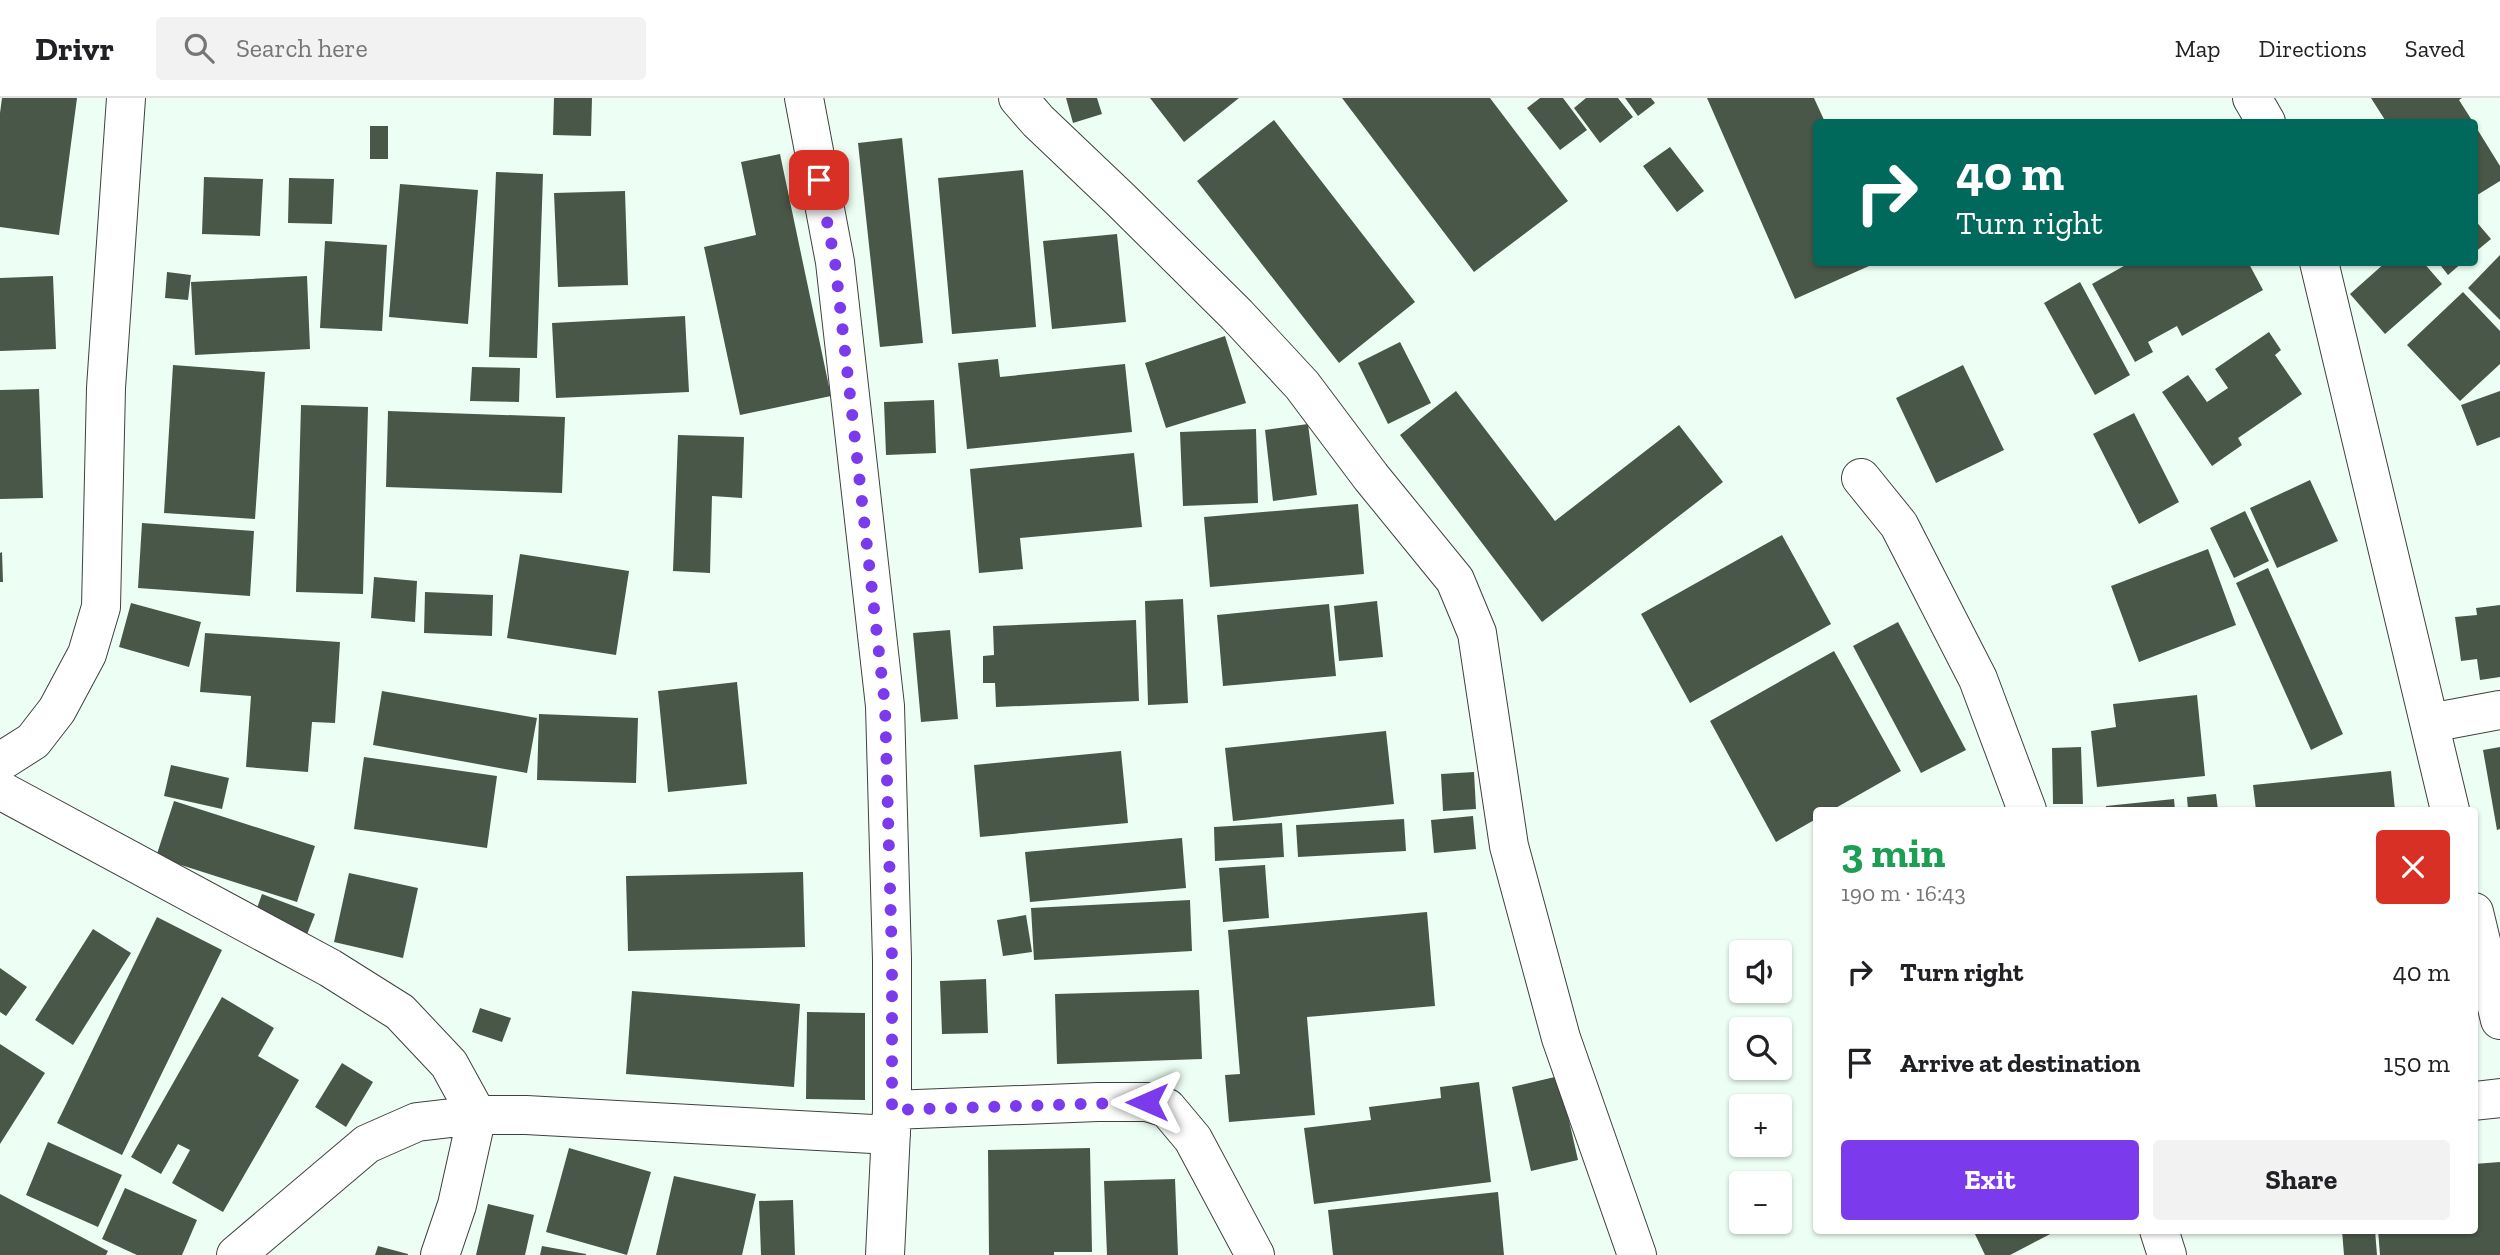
<!DOCTYPE html>
<meta charset="utf-8">
<style>
body{margin:0;font-family:"Zilla Slab",serif;background:#f2f2f2;color:#202124;height:100vh;display:flex;flex-direction:column;font-size:26px;white-space:nowrap}
*{box-sizing:border-box;margin:0}
p{font-size:23px;color:#757577}
.icon{flex:none;width:38px;height:38px;fill:none;stroke:currentColor;stroke-width:2;stroke-linecap:round;stroke-linejoin:round}
.map{position:relative;flex:1;overflow:hidden}
.sheet{position:absolute;left:1813px;top:709px;width:665px;height:427px;display:flex;flex-direction:column;background:#fff;border-radius:7px;box-shadow:0 2px 5px #0004}
.sheet>*{flex:none}
.guide{position:absolute;left:1813px;top:21px;width:665px;height:147px;border-radius:7px;box-shadow:0 2px 5px #0004;background:#00695c;color:#fff;overflow:hidden}
.fabs{position:absolute;left:1729px;top:842px;display:grid;gap:14px}
.fabs a{display:grid;place-items:center;width:63px;height:63px;border-radius:7px;background:#fff;box-shadow:0 2px 5px #0004;font-size:35px}
.pin{position:absolute;display:grid;place-items:center;width:60px;height:60px;color:#fff;margin:-30px;border-radius:14px;box-shadow:0 4px 10px #0006}
.me{position:absolute;width:77px;margin:-38px;rotate:270deg;stroke-linejoin:round;filter:drop-shadow(0 0 5px #0008)}
.turn{display:flex;align-items:center;gap:24px;height:147px;padding:0 28px;font-size:32px}
.turn .icon{width:91px;height:91px;stroke-width:2.5}
.turn b{display:block;font-size:49px;line-height:60px}
.round{display:grid;place-items:center;flex:none;width:74px;height:74px;border-radius:7px;background:#f2f2f2}
.head{display:flex;align-items:center;justify-content:space-between;height:119px;padding:0 28px}
h1{font-size:42px;font-weight:700;line-height:52px;color:#1e9e55}
.button{display:flex;gap:14px;margin-top:auto;padding:14px 28px}
.button a{flex:1;height:80px;border-radius:7px;background:#7c3aed;color:#fff;font-size:28px;font-weight:700;line-height:80px;text-align:center}
.button a+a{background:#f2f2f2;color:#202124}
ul{padding:0;list-style:none}
li{display:flex;align-items:center;gap:21px;height:91px;padding:0 28px}
li div{flex:1}
li b{display:block;font-size:26px}
li em{font-style:normal}
header{display:flex;align-items:center;gap:42px;box-sizing:border-box;height:98px;padding:0 35px;background:#fff;border-bottom:2px solid #e0e0e0}
header strong{font-size:33px}
nav{display:flex;gap:38px;margin-inline-start:auto;font-size:24px}
.search{width:490px;height:63px;background:#f2f2f2;display:flex;align-items:center;gap:18px;box-sizing:border-box;padding:0 24px;border-radius:7px;color:#757577;font-size:26px}
.map>svg:first-child{display:block}
</style>
<header>
<strong>Drivr</strong>
<div class="search"><svg class="icon" aria-label="search" viewBox="0 0 24 24"><circle cx="10" cy="10" r="6"/><path d="M15 15l6 6"/></svg>Search here</div>
<nav><a>Map</a><a>Directions</a><a>Saved</a></nav>
</header>
<div class="map">
<svg width="2500" height="1157" viewBox="0 0 2500 1157">
<rect width="100%" height="100%" fill="#edfff4"/>
<!-- building -->
<path fill="#495748" d="M2,0H77L59,137L0,129V15Z
M554,0H592L591,38L553,37Z
M1066,0H1097L1102,16L1073,25Z
M1150,0H1239L1184,44Z
M1342,0H1490L1568,103L1474,174Z
M1540,0H1563L1587,32L1560,52L1527,10Z
M1586,0H1618L1633,19L1600,45L1574,10Z
M1625,0H1651L1655,5L1638,18Z
M1707,0H1814L1825,24H1816V164H1878L1795,201Z
M2371,0H2462L2459,2L2473,24H2381L2385,22Z
M1274,22L1415,204L1339,265L1197,83Z
M2474,26L2500,68V83L2474,99Z
M370,28H388V61H370Z
M902,40L923,245L880,249L858,45Z
M1670,49L1704,93L1677,114L1643,68Z
M780,56L831,298L740,317L704,149L756,137L741,64Z
M1023,72L1036,229L952,236L938,80Z
M496,74L543,76L537,260L489,259Z
M204,79L263,81L260,138L202,136Z
M289,80L334,81L332,126L288,125Z
M400,86L478,92L468,226L389,219Z
M625,93L628,187L558,189L554,95Z
M2474,121L2491,141L2474,155Z
M1117,136L1126,224L1052,231L1043,143Z
M325,143L387,147L382,233L320,230Z
M2500,157V222L2468,190Z
M2131,164H2248L2263,192L2182,238L2177,228L2148,244L2153,254L2135,264L2092,186Z
M2386,164H2423L2442,186L2385,236L2350,196Z
M2438,164H2463L2448,177Z
M167,174L191,177L188,202L165,200Z
M53,178L56,251L0,253V180Z
M307,178L310,251L195,257L191,184Z
M2080,184L2130,277L2095,297L2044,205Z
M2463,194L2500,233V266L2460,303L2407,247Z
M685,218L689,294L556,300L552,225Z
M2269,234L2281,252L2275,257L2302,296L2238,340L2242,347L2212,368L2162,294L2188,277L2207,304L2228,290L2215,271Z
M1225,238L1246,305L1166,330L1145,265Z
M1400,244L1431,305L1388,326L1358,265Z
M998,261L1000,279L1125,266L1132,334L967,351L958,265Z
M173,267L265,274L255,421L164,415Z
M1963,267L2004,352L1936,385L1896,300Z
M472,269L520,270L519,304L470,303Z
M39,291L43,400L0,401V292Z
M1456,293L1555,423L1679,327L1723,384L1542,524L1400,337Z
M2500,293V339L2477,348L2461,307Z
M934,302L936,355L886,357L884,304Z
M301,307L368,309L363,496L296,494Z
M388,313L565,319L562,395L386,389Z
M2134,315L2179,404L2139,426L2093,336Z
M1308,326L1317,397L1273,403L1265,332Z
M1256,331L1258,405L1183,408L1180,334Z
M678,337L744,339L742,400L712,398L710,475L673,473Z
M1134,355L1142,429L1020,440L1023,471L979,475L970,371Z
M2310,382L2338,443L2277,470L2250,410Z
M1358,406L1364,476L1210,489L1204,419Z
M2245,413L2269,463L2234,480L2210,430Z
M142,425L254,433L250,498L138,490Z
M1782,437L1831,526L1690,605L1641,516Z
M2208,451L2236,527L2139,564L2111,488Z
M2,454L3,484H0V455Z
M520,456L629,473L616,557L507,540Z
M2268,470L2343,636L2311,652L2236,485Z
M374,479L417,483L415,524L371,520Z
M425,494L493,497L492,538L424,535Z
M1183,501L1188,605L1148,607L1145,503Z
M1377,503L1383,559L1339,563L1334,508Z
M131,505L201,524L189,569L119,549Z
M1329,506L1336,578L1223,588L1217,517Z
M2500,507V579L2480,582L2477,561L2461,563L2455,519L2477,517L2476,510Z
M1136,522L1139,603L996,609L995,585H983V558L994,557L993,528Z
M1898,524L1966,652L1921,675L1853,548Z
M950,532L958,621L921,624L913,535Z
M205,535L340,544L335,625L312,624L308,674L246,669L251,598L200,594Z
M1834,553L1901,673L1832,712H1816V721L1776,744L1710,623Z
M737,584L747,686L668,694L658,593Z
M382,593L537,620L527,675L373,647Z
M2197,597L2205,678L2097,689L2091,633L2116,629L2113,606Z
M539,616L638,620L636,685L537,682Z
M1386,633L1394,706L1233,723L1225,650Z
M2081,649L2083,706H2053L2052,650Z
M2500,649V731L2497,732L2483,652Z
M1121,653L1128,725L980,739L974,667Z
M364,659L497,678L487,750L354,731Z
M171,667L229,680L222,711L164,698Z
M2391,673L2395,712H2256L2253,687Z
M1474,674L1476,711L1443,713L1441,676Z
M2216,696L2218,712H2188L2187,699Z
M2174,701L2175,712H2106V708Z
M174,703L315,748L297,804L156,759Z
M1473,718L1476,751L1434,755L1431,722Z
M1404,721L1406,753L1298,759L1296,727Z
M1282,725L1284,759L1215,763L1214,729Z
M1182,740L1186,790L1030,804L1025,754Z
M1265,767L1269,820L1223,824L1219,770Z
M803,774L805,849L628,853L626,778Z
M349,775L418,790L403,860L334,844Z
M262,796L315,816L304,844L252,824Z
M1190,802L1192,853L1034,862L1031,810Z
M1427,814L1435,908L1307,919L1315,1017L1229,1024L1225,977L1240,976L1228,832Z
M1026,817L1032,854L1003,858L997,822Z
M157,819L222,852L122,1057L57,1025Z
M93,831L131,855L73,947L35,922Z
M0,870L27,889L6,918L0,914Z
M986,881L988,935L942,936L940,883Z
M1199,892L1202,961L1057,966L1055,896Z
M632,893L800,906L794,989L626,976Z
M222,899L274,930L258,958L299,982L223,1114L172,1085L190,1052L178,1046L161,1076L131,1059Z
M480,910L511,920L502,944L472,934Z
M807,914L865,915V1002L806,1001Z
M0,946L45,975L0,1046Z
M342,965L373,984L346,1029L315,1009Z
M1559,978L1578,1062L1531,1073L1512,989Z
M1479,984L1491,1084L1314,1106L1304,1030L1371,1022L1369,1009L1441,1000L1440,989Z
M48,1044L122,1077L98,1129L26,1097Z
M569,1050L651,1074L627,1157L546,1134Z
M1090,1050L1092,1154H1054V1157H989L988,1052Z
M2500,1064V1157H2380L2378,1132H2474V1066Z
M674,1078L756,1096L742,1157H656Z
M1175,1081L1178,1157H1107L1104,1083Z
M125,1090L197,1122L182,1157H137L102,1141Z
M1498,1094L1504,1157H1333L1328,1112Z
M0,1096L108,1153L106,1157H0Z
M793,1102L795,1157H761L759,1103Z
M488,1106L534,1117L525,1157H476Z
M1973,1132H2058L2010,1157H1985Z
M2342,1132H2375L2377,1157H2344Z
M378,1148L408,1156V1157H375Z
M542,1148L586,1156V1157H540Z"/>
<g fill="none" stroke-linecap="round" stroke-linejoin="round">
<defs>
<path id="street" d="M804,0L835,164L885,608L892,861V1012L885,1157
M1018,0L1038,23L1121,102L1237,217L1302,287L1371,379L1455,482L1477,535L1509,748L1561,940L1637,1157
M2252,0L2266,24
M2319,164L2450,712
M1861,380L1899,427L1978,581L2027,712
M2430,625L2500,612
M0,664L33,643L57,612L87,556L101,509L106,290L126,0
M0,692L330,870L400,914L449,966L477,1017L457,1107L440,1157
M2474,814L2500,922
M2474,1003L2500,1000
M892,1012L1098,1004H1147L1167,1010L1193,1041L1255,1157
M2159,1132L2167,1157
M236,1157L367,1046L417,1024L477,1017H526L891,1037"/>
</defs>
<!-- street casing -->
<use href="#street" stroke="#404040" stroke-width="40"/>
<!-- street -->
<use href="#street" stroke="#fff" stroke-width="38"/>
</g>
<g fill="none" stroke-linecap="round" stroke-linejoin="round">
<!-- route -->
<path stroke="#7c3aed" stroke-width="12" stroke-dasharray="0 21.6" d="M819,82L835,164L885,608L892,861V1012L1147,1004"/>
</g>
</svg>
<div class="fabs">
<a><svg class="icon" aria-label="sound" viewBox="0 0 24 24"><path d="M4 9h4l5-4v14l-5-4H4zM17 9q2 3 0 6"/></svg></a>
<a><svg class="icon" aria-label="search" viewBox="0 0 24 24"><circle cx="10" cy="10" r="6"/><path d="M15 15l6 6"/></svg></a>
<a>+</a>
<a>−</a>
</div>
<div class="pin" style="left:819px;top:82px;background:#d93025"><svg class="icon" aria-label="arrive" viewBox="0 0 24 24"><path d="M6 21V4h12l-3 4 3 4H6"/></svg></div>
<svg class="me" style="left:1147px;top:1004px" viewBox="-20 -20 40 40"><path d="M0-17L14 15 0 8-14 15z" fill="#7c3aed" stroke="#fff" stroke-width="4"/></svg>
<div class="guide">
<div class="turn"><svg class="icon" aria-label="right" viewBox="0 0 24 24"><path d="M7 20v-9h11M14 6l5 5-5 5"/></svg><div><b>40 m</b>Turn right</div></div>
</div>
<section class="sheet">
<div class="head"><div><h1>3 min</h1><p>190 m · 16:43</p></div><a class="round" style="background:#d93025;color:#fff"><svg class="icon" aria-label="close" viewBox="0 0 24 24"><path d="M6 6l12 12M18 6L6 18"/></svg></a></div>
<ul>
<li><svg class="icon" aria-label="right" viewBox="0 0 24 24"><path d="M7 20v-9h11M14 6l5 5-5 5"/></svg><div><b>Turn right</b></div><em>40 m</em></li>
<li><svg class="icon" aria-label="arrive" viewBox="0 0 24 24"><path d="M6 21V4h12l-3 4 3 4H6"/></svg><div><b>Arrive at destination</b></div><em>150 m</em></li>
</ul>
<div class="button"><a>Exit</a><a>Share</a></div>
</section>
</div>
